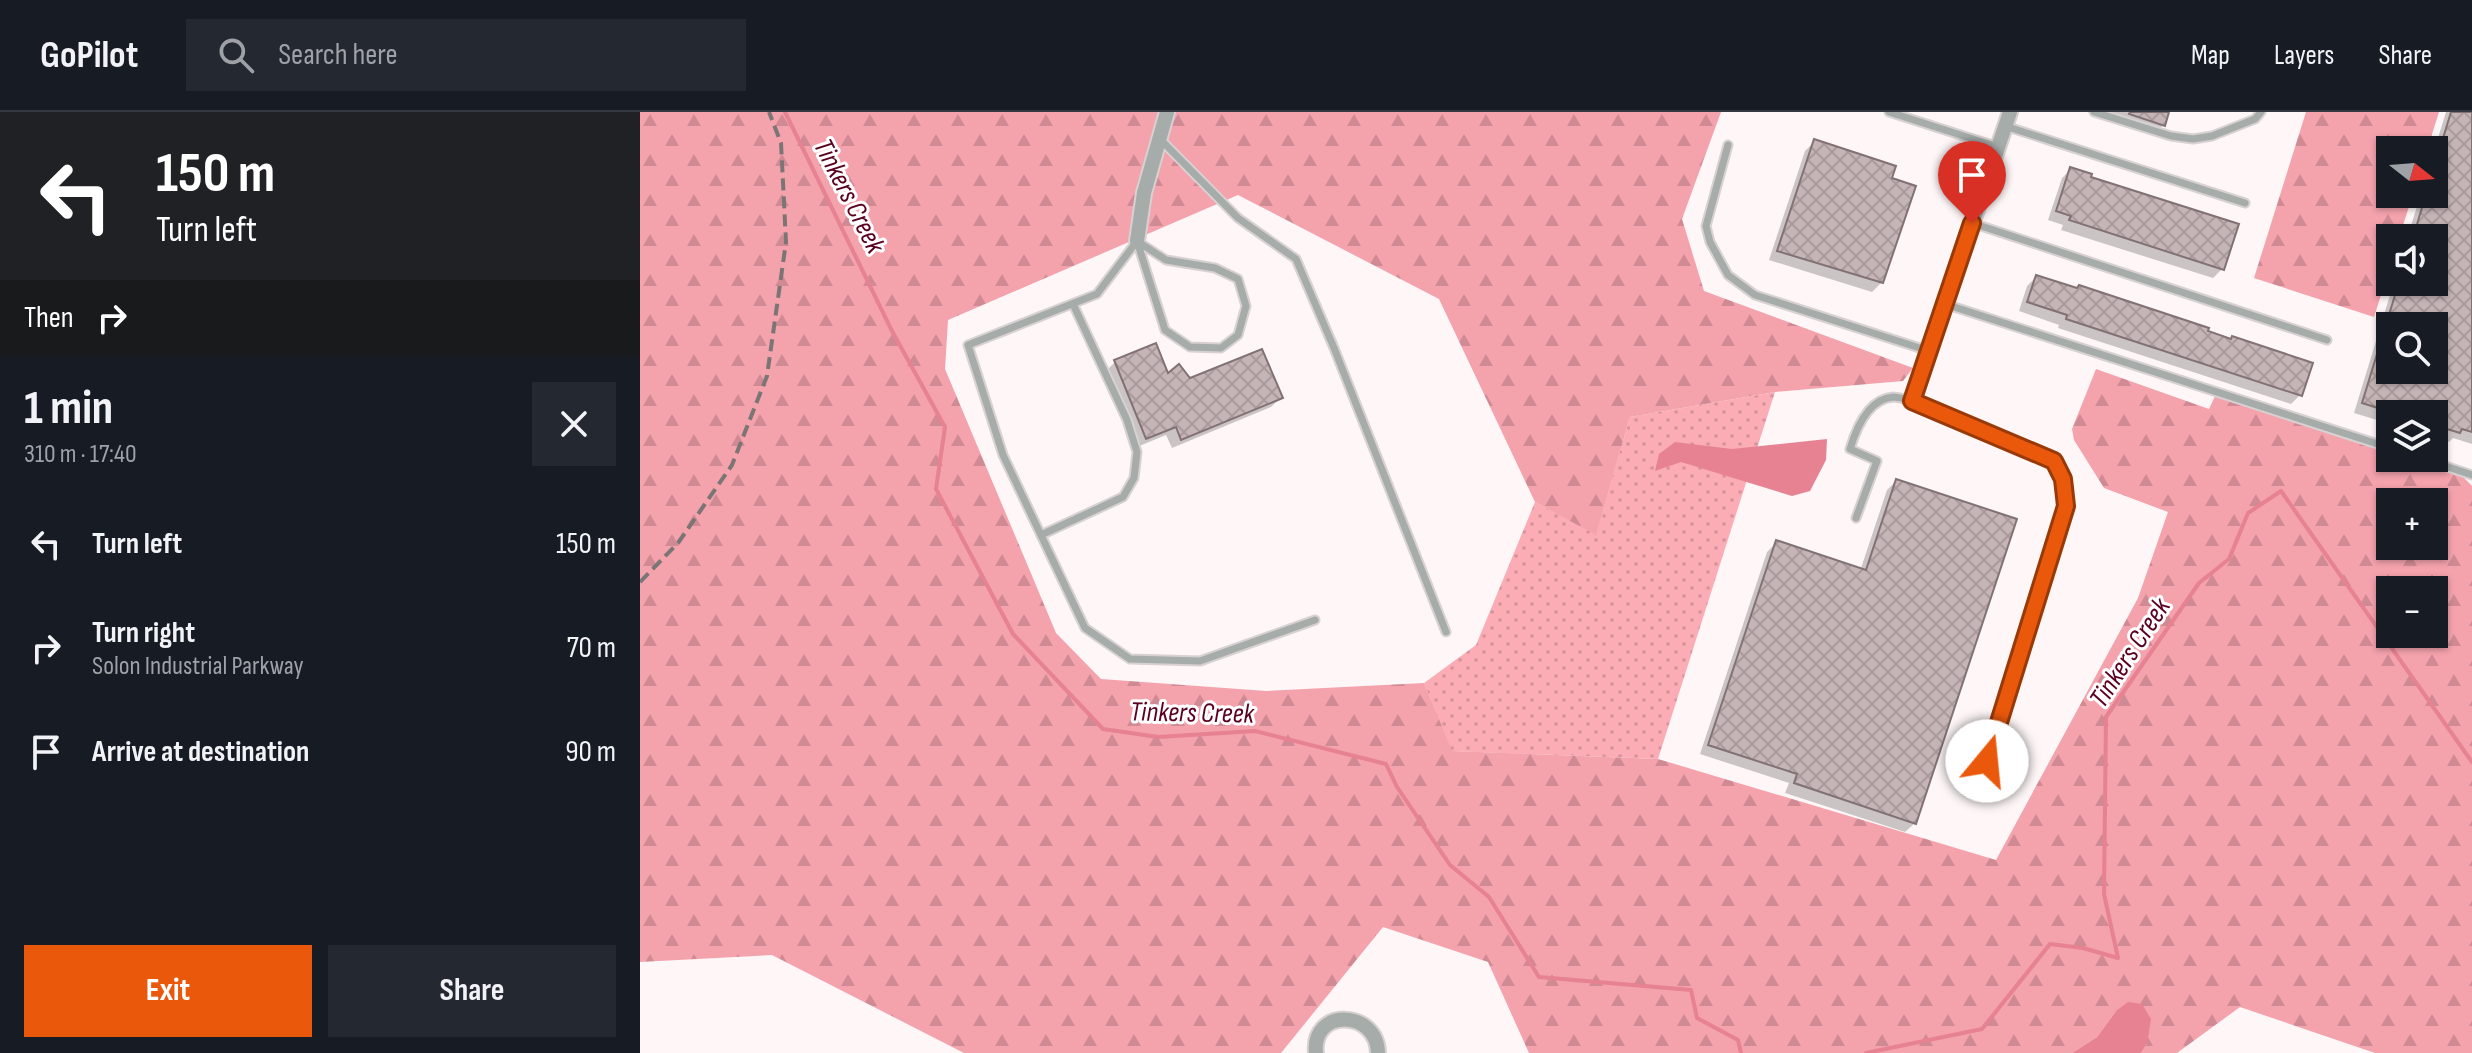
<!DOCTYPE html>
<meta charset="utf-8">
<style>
body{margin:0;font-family:"Sofia Sans Condensed",sans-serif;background:#242831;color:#f1f3f6;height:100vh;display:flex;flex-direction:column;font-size:30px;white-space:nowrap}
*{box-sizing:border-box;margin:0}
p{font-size:26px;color:#9ea1a6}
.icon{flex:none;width:44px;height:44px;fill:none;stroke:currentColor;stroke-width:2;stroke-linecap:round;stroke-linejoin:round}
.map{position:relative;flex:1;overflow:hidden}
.details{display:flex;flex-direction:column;background:#171b24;width:640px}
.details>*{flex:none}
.banner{background:#202124;color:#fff;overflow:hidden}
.needle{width:52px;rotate:107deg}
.controls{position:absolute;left:1736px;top:24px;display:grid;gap:16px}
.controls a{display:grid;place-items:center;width:72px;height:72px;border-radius:0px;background:#171b24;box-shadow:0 2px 6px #0004;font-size:40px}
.pin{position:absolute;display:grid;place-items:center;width:68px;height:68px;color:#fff;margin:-82px -34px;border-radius:50% 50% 50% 0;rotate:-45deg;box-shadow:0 0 8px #0007}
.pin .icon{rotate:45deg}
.me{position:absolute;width:88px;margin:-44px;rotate:17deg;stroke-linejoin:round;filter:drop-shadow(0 0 6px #0008)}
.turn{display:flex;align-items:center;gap:28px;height:168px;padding:0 24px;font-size:36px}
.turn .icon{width:104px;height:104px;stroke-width:2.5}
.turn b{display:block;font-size:56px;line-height:68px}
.then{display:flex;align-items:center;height:76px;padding:0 24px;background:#0003;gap:16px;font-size:30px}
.round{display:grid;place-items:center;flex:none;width:84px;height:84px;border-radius:0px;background:#242831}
.overview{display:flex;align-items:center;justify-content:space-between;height:136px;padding:0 24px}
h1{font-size:48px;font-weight:700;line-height:60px}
.action{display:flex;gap:16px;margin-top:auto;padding:16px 24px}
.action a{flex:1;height:92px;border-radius:0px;background:#ea580c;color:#fff;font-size:32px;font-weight:700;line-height:92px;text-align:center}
.action a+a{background:#242831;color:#f1f3f6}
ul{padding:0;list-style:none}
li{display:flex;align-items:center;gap:24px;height:104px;padding:0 24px}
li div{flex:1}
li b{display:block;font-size:30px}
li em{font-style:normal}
header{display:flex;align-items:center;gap:48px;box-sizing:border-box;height:112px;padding:0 40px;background:#171b24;border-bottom:2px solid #363941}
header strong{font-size:38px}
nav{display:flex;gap:44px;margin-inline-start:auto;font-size:28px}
.search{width:560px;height:72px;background:#242831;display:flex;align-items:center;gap:20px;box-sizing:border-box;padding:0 28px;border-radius:0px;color:#9ea1a6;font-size:30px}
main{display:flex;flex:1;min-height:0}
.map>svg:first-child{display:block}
</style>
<header>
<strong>GoPilot</strong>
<div class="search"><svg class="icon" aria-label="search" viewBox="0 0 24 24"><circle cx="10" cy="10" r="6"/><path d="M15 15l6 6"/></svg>Search here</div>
<nav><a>Map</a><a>Layers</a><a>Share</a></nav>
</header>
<main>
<section class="details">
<div class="banner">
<div class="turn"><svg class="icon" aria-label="left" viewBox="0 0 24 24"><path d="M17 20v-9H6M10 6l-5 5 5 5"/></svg><div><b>150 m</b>Turn left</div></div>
<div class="then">Then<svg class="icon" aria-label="right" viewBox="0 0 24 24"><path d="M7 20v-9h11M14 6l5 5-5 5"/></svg></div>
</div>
<div class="overview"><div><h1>1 min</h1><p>310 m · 17:40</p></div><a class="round"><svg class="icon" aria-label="close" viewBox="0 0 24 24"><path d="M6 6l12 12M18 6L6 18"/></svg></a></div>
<ul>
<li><svg class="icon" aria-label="left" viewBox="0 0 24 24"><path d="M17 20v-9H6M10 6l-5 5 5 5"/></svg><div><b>Turn left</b></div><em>150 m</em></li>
<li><svg class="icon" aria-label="right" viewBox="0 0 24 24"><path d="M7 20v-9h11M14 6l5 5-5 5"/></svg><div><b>Turn right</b><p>Solon Industrial Parkway</p></div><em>70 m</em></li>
<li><svg class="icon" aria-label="arrive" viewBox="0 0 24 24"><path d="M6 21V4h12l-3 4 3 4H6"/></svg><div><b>Arrive at destination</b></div><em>90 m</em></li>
</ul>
<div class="action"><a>Exit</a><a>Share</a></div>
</section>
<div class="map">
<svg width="1832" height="941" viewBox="0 0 1832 941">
<defs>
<pattern id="grass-dots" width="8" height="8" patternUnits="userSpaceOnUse" patternTransform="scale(2)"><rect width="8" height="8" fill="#fbacb5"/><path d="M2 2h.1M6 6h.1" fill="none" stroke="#d6939a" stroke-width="1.8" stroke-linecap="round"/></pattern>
<pattern id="forest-firs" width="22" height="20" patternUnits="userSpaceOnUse" patternTransform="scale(2)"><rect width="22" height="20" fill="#f4a2ac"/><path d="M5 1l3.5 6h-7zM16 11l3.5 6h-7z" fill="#d08a93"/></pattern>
<pattern id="building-cross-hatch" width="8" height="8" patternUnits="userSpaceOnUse" patternTransform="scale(2)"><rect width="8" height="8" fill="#c6b5b7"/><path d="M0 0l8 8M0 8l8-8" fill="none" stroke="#a99a9c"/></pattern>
</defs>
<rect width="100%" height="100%" fill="#fef6f7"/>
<!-- grass -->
<path fill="url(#grass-dots)" d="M1135,280L1018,647L811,639L784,571L836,533L895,390L956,422L990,305Z"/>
<!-- forest -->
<path fill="url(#forest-firs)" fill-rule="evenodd" d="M0,0H1081L1042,107L1064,179L1273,256L1263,269L1135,280L990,305L956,423L895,390L799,187L598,83L308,208L305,257L416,521L461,567L626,579L784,571L812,639L1018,647L1356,748L1498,486L1528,400L1464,376L1434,328L1432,317L1456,257L1569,297L1577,280L1750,336V346C1784,346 1808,347 1832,374V941H1735L1600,895L1537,941H1501L1507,932L1476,899L1457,925L1432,941H889L848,850L743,815L641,941H324L132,843L0,850ZM1750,390H1794V434H1750ZM1750,478H1794V522H1750Z
M1666,0H1799L1787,38H1750V82H1773L1759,126H1750V155L1734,205L1614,166Z"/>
<!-- water -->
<path fill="#e68291" d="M1187,327L1186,348L1170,379L1152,384L1041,350L1015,359L1019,342L1035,330L1092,337Z
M1488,890L1502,892L1511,907L1507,932L1501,941H1432L1457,925L1476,899Z"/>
<!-- shadow -->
<path fill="#0003" fill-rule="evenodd" d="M1447,0H1527L1523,13L1514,22Z
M1806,0H1832V332L1813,326L1809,330L1794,325V302H1750V312L1714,301L1754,170H1794V126H1767L1781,82H1794V39ZM1750,214H1794V258H1750Z
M1175,29L1242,170L1232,180L1129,148L1165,39Z
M1431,57L1448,66L1582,157L1573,166L1421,118L1423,113L1408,108L1422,66Z
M1396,165L1565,220L1660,283L1651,292L1418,216L1419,213L1379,199L1387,174Z
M475,250L528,264L640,286L631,295L532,336L526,323L497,335L466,259Z
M1256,369L1275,711L1265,720L1145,681L1149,671L1060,642L1127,440L1136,431L1220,459L1247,378Z"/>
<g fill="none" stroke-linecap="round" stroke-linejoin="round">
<!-- stream -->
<path stroke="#e68291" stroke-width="4" d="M145,0L252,219L305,315L296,377L373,522L463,617L518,625L615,619L746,652L757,675L810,753L849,785L899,865L1051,878L1057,906L1098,928L1101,941
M1226,941L1342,917L1410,832L1443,836L1478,846L1464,782L1466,605L1559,471L1589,447L1608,401L1641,379L1832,650"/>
</g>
<!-- building -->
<path fill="url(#building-cross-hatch)" stroke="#827274" stroke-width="2" fill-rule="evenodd" d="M1490,0H1529L1525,14L1489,2Z
M1811,0H1832V320L1822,317L1820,321L1794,313V302H1757L1722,291L1759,170H1794V126H1773L1786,82H1794V56ZM1750,214H1794V258H1750Z
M1174,27L1256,54L1252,66L1276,74L1243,171L1137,139Z
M1430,55L1452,62L1451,65L1599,112L1584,158L1429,108L1431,104L1416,99Z
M1396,163L1437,176L1439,173L1569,216L1568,219L1591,227L1592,224L1673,251L1662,284L1426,207L1427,203L1387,190Z
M516,231L528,261L539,252L550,266L622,237L643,286L541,328L536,315L506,327L474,248Z
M1256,367L1377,407L1276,712L1154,671L1157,662L1068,633L1136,428L1226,458Z"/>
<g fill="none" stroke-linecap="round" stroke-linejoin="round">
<defs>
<path id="lane" d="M1249,0L1358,35
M1454,0L1531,24L1553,27L1572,24L1615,7L1621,0
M1365,14L1605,91
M520,27L598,106L656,147L694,236L806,520
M1088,33L1066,114L1070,130L1088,163L1115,183L1289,239
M1332,111L1687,228
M497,129L457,182L328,233L363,343L445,516L490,547L560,549L675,508
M497,129L526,148L575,156L598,167L606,194L598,223L581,236L550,235L525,218Z
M1305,192L1750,336
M1781,346L1832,363
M1216,406L1237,349L1210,337C1216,317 1228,287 1253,285C1259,285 1267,288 1272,289L1414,349L1423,367L1426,394L1347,649
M401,423L483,385L494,366L497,340L487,308L433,192"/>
<path id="street" d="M497,129L504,81L527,0
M1272,289L1370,0
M676,941C671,896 737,897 738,941"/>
</defs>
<!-- lane casing -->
<use href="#lane" stroke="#d8d1d2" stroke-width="11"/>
<!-- street casing -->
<use href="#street" stroke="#d8d1d2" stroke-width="18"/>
<!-- lane -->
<use href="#lane" stroke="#a5aca9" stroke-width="7"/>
<!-- street -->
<use href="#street" stroke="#a5aca9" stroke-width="14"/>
<!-- rail -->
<path stroke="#7c7576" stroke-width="4" stroke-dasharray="12 6" stroke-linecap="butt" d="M0,470L38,431L92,353L127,264L146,130L141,31L129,0"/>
</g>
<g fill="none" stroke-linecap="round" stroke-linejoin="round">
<defs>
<path id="route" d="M1332,111L1272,289L1414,349L1423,367L1426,394L1347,649"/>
</defs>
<!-- route casing -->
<use href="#route" stroke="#983908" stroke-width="20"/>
<!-- route -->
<use href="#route" stroke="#ea580c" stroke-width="14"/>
</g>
<g text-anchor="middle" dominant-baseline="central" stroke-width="6" stroke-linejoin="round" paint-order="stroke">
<!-- water labels -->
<g font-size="28" font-style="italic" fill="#5b001e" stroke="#fff">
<text transform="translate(209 84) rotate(63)">Tinkers Creek</text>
<text transform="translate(1490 541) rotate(-57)">Tinkers Creek</text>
<text transform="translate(552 601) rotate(1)">Tinkers Creek</text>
</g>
</g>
</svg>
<div class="controls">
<a><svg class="needle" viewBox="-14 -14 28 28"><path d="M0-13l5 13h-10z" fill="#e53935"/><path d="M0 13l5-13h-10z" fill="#9ea1a6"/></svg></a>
<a><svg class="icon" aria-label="sound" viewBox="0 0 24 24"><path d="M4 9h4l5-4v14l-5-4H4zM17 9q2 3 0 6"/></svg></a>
<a><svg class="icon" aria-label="search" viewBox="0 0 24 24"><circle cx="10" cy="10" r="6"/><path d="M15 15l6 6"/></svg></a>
<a><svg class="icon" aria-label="layers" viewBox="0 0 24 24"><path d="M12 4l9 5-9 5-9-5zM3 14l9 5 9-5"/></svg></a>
<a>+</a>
<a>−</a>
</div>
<div class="pin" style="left:1332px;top:111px;background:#d93025"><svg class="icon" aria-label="arrive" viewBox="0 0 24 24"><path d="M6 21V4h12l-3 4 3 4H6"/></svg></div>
<svg class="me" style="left:1347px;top:649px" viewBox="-20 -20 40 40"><circle r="19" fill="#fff"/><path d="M0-13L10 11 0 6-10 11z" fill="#ea580c"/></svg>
</div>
</main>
